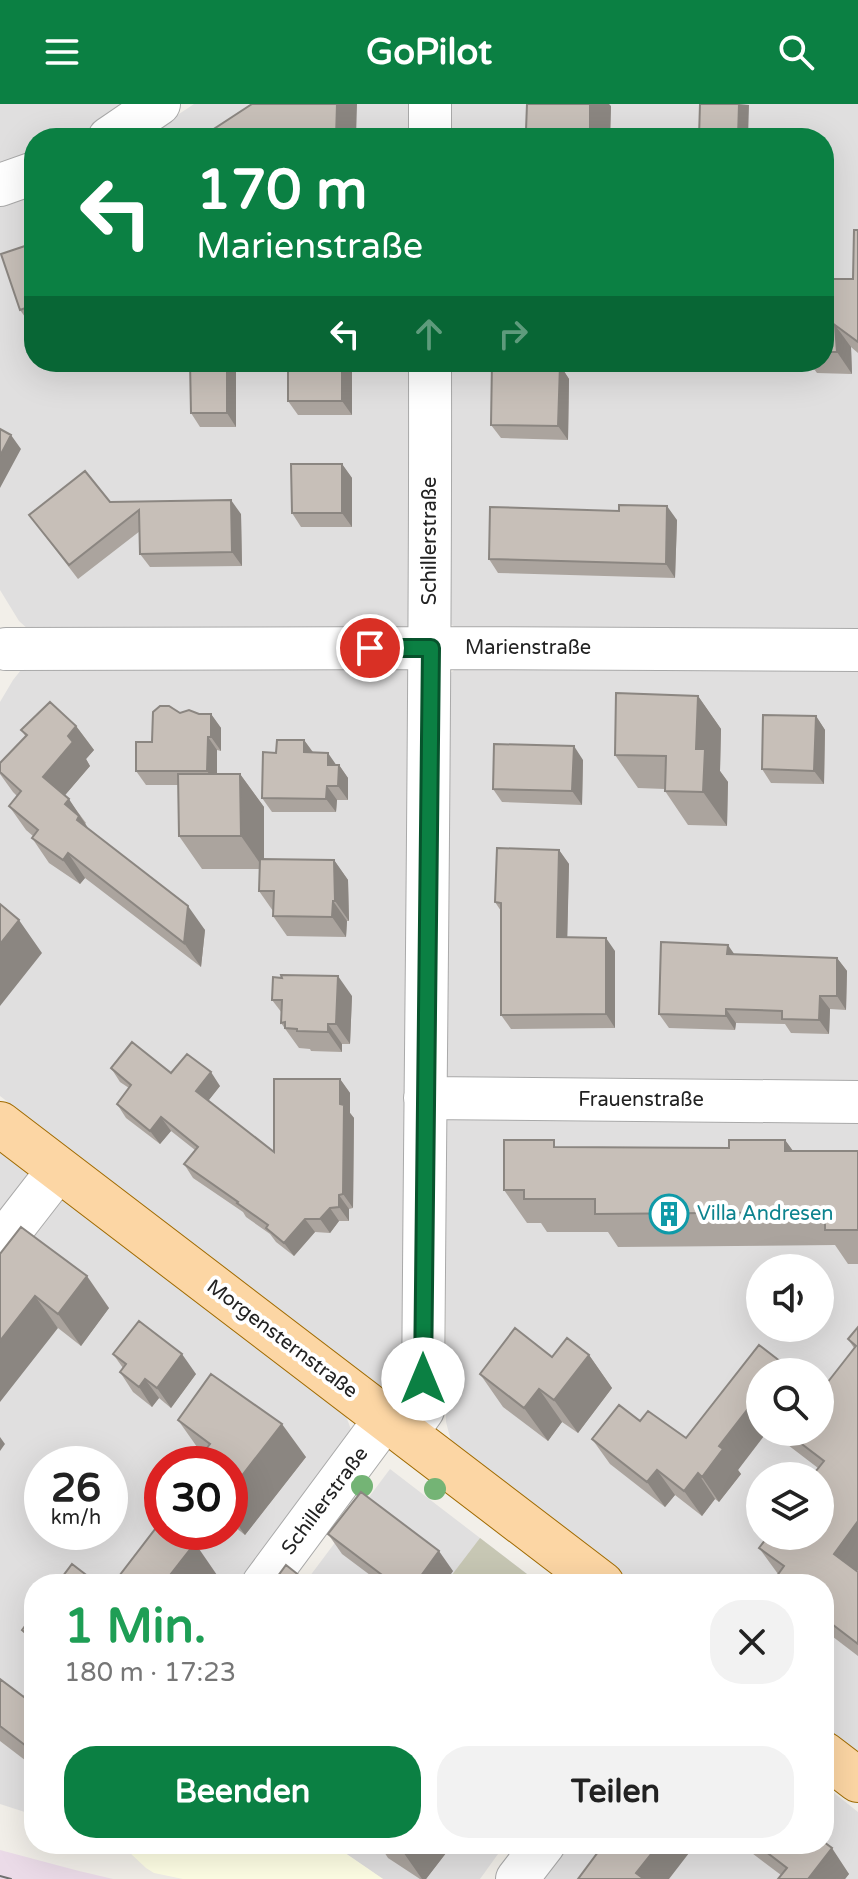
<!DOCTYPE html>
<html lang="de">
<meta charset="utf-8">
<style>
body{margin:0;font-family:"Varela Round",sans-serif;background:#f2f2f2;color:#222;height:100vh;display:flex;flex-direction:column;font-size:30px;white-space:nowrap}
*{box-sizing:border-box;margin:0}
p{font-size:26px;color:#767676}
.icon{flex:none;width:44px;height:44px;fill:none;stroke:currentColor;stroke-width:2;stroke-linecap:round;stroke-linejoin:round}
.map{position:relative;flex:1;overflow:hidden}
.details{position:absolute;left:24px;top:1470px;width:810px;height:280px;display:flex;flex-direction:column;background:#fff;border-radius:32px;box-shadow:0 8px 32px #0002}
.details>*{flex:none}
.guide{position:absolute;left:24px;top:24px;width:810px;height:244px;border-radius:32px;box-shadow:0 8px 32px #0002;background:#0b8043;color:#fff;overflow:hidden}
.controls{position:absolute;left:746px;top:1150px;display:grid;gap:16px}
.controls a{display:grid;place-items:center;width:88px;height:88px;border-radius:50%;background:#fff;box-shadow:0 8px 32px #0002;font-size:40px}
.speed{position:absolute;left:24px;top:1342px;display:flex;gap:16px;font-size:40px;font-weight:700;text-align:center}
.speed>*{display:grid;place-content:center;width:104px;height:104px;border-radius:50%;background:#fff;box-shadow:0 8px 32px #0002;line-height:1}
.speed small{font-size:20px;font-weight:400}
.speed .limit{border:12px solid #d22;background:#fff;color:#111}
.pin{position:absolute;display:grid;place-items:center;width:68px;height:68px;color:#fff;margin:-34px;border:4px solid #fff;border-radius:50%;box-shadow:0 2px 8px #0007}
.me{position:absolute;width:88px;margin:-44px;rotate:0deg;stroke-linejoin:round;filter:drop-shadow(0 0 6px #0008)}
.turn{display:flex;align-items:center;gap:28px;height:168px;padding:0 40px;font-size:36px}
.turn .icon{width:104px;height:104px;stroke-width:2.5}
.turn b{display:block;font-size:56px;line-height:68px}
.lanes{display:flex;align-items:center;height:76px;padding:0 40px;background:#0003;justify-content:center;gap:40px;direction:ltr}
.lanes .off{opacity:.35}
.round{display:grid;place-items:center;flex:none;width:84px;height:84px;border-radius:32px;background:#f2f2f2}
.summary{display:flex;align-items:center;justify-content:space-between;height:136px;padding:0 40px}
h1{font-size:48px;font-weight:700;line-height:60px;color:#1e9e55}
.cta{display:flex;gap:16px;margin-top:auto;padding:16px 40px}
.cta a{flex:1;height:92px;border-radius:32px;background:#0b8043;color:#fff;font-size:32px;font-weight:700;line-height:92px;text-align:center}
.cta a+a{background:#f2f2f2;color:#222}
header{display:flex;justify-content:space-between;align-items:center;height:104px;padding:0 40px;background:#0b8043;color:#fff;font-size:36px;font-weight:700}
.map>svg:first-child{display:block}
</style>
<header><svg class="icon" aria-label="menu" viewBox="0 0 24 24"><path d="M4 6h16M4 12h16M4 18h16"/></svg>GoPilot<svg class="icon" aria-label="search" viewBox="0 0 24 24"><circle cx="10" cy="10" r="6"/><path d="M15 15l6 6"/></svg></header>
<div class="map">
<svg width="858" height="1775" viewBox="0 0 858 1775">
<rect width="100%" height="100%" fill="#f2efe9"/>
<!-- residential -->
<path fill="#e0dfdf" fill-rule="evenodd" d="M0,0H130L84,29L72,34H34V49L0,61Z
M194,0H415V34H143Z
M449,0H858V534L465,530L449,519L448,258H824V34H449Z
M34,86V258H414L412,520L401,531L29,526L19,517L0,486V98Z
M401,558L412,570L404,1285L389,1288L385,1287L0,992V598L13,576L21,566L31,559Z
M464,558L858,561V985L456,982L446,973L448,571Z
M858,1011V1650L824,1624V1480H636L451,1337L446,1318V1013ZM760,1164H820V1224H760ZM760,1268H820V1328H760ZM760,1372H820V1432H760Z
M0,1044L29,1067L35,1075L0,1127Z
M61,1096L70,1101L346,1312L353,1331L247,1480H34V1711L0,1700V1159ZM42,1360H110V1428H42ZM162,1360H230V1428H162Z
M390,1365L540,1480H304Z
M824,1681L858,1708V1775H540L566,1740H824Z
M332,1740H485L498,1750L480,1775H383Z"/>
<!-- industrial -->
<path fill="#ebdbe8" d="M0,1746L79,1767L113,1775H0Z"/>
<!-- education -->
<path fill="#ffffe5" d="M127,1740H332L383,1775H183L154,1769L146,1764L129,1748Z"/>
<!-- construction -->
<path fill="#c7c7b4" d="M480,1434L540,1480H445Z"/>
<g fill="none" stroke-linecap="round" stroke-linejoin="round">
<defs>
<path id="minor" d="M109,34L159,0
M430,34V0
M0,81L34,69
M6,545L431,544L858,546
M425,994L858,998
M0,1141L59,1065
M406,1330L423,1306C425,956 431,607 430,258
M263,1480L386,1314
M517,1775L544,1740"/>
<path id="major" d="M0,1020L602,1480
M824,1650L858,1676"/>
</defs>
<!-- minor casing -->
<use href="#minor" stroke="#a9a9a9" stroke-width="44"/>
<!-- major casing -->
<use href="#major" stroke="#a06b00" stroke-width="46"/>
<!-- minor -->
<use href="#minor" stroke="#fff" stroke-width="42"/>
<!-- major -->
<use href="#major" stroke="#fcd6a4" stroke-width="44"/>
<!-- tram -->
<path stroke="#707070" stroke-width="2" d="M0,1772L11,1775"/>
</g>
<!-- trees -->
<g fill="#74b475">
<circle cx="362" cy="1382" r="11"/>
<circle cx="435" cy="1385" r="11"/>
</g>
<!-- wall -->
<path fill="#aba49e" d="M611,2L610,34H532L526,26Z
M858,126V249L851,243L852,270L817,269L809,258H824V175H853Z
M34,139V218L30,220L20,206Z
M190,258H236V323H200L191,309Z
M352,258V311H298L288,297Z
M492,258H557V261H560L569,275L568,336L501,334L491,321Z
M342,360L352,374V423H301L292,409Z
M110,398L241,410L242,462L150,463L140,450V427L78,475L29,411Z
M619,407L677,416L675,474L498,469L489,455Z
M698,592L721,625L720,667L728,678L727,722L688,721L665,687V685L638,684L615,651Z
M180,609L211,610L221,624V647L217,646V670H240L264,703V755L334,756L348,776L349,817H347L346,833L287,832L273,812V807L259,787L260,765H202L179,732V681H146L136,667Z
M816,612L825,626L824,680L771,679L762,665Z
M76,622L94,646L86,655L90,662L65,691L86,719L85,720L88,725L205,826L201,863L85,774L80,780L49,759L32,734L33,732L26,726L9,702L17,692L13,688L0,670V659L26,633L21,626Z
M304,636L313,648L336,661H339L348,674V696H337L336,708H272L262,694L276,649Z
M583,656L582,701L502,698L493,685Z
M559,746L569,760L567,833L615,847V924L511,925L501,911V807L495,798Z
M735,850L837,854L847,867L846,906L830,905L829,930L791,929L785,920L736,919L735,926L669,924L659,910Z
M352,892L350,940H342V948L311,947L310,945L299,944L281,919L282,909L272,896Z
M111,964L171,969L220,982L208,997L274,1048L340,975L350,989V1009L354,1014L353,1104L349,1105V1117H339L330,1129L315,1128L294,1152L276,1138L270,1130L246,1113L243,1108L193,1074L184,1060L195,1046L171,1027L160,1040L126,1014L117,1000L129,984L120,978Z
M785,1036L793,1047H858V1160H848L835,1141L618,1143L608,1128H547L541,1119H527L504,1086L559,1043L729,1044Z
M0,1150L109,1204L81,1242L58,1224Z
M858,1223L857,1468H858V1552L824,1526V1480H776L774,1476L778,1470L759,1444L818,1364L771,1328H820L854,1244L848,1235Z
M113,1250L196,1270L171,1304L159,1294L152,1303L133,1288L120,1268L123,1264Z
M589,1251L612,1284L578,1329L562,1318L548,1337L503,1303L480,1270L552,1253Z
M760,1268V1328L738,1366L741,1370L719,1398L715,1395L702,1412L675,1391L665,1403L610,1360L592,1335L640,1317L686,1334Z
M178,1316L306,1353L245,1431L230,1419V1360L202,1350Z
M328,1430L453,1467L444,1480H382L342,1450Z
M34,1510V1544L22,1526Z
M0,1575L24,1593L32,1591L34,1588V1663L0,1637Z
M209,1740H227L221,1749Z
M379,1740H453L426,1775H420L388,1754Z
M740,1740H824L849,1770L845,1775H778L781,1771Z"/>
<!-- shaded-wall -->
<path fill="#8b8681" d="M337,0H357L356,34H336Z
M590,0H609L611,2L610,34H594L590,28Z
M739,0L749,1L748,34H738Z
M835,221L851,243L852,270L837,248Z
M227,258L236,259V323L227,309Z
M342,258H352V311L342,297Z
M560,261L569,275L568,336L558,322Z
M11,331L21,345L0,384V352Z
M342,360L352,374V423L342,409Z
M231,396L241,410L242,462L232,448Z
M667,402L677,416L675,474L666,460Z
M698,592L721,625L720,667L728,678L727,722L703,688L696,645Z
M211,610L221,624V647L211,633Z
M816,612L825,626L824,680L814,667Z
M76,622L94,646L86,655L90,662L60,697L43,673L68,632Z
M208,633L217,646V681L207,667Z
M304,636L314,650L304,648Z
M574,642L583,656L582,701L572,687Z
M328,649L337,662L328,661Z
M339,661L348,674V696L338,682Z
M240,670L264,703V765L241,732Z
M327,682L337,696L336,708L326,695Z
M69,695L96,736L94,740L65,700Z
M559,746L569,760L567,847L557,833Z
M68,749L85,774L80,780L63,756Z
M334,756L348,776L349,817L335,797Z
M333,797L347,817L346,833L332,813Z
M188,802L205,826L201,863L184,839Z
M19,816L42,849L0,902V840Z
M606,834L615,847V924L606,910Z
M728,841L737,854L727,850Z
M837,854L847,867L846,906L837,892Z
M338,872L352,892L350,940L336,920Z
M820,892L830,905L829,930L819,916Z
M726,905L736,919L735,926L726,912Z
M328,920L342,940V948L328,928Z
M211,968L220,982L205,1001L196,987Z
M340,975L350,989V1009L354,1014L353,1104L343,1090Z
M161,1013L171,1027L160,1040L150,1027Z
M785,1036L809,1069L785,1047Z
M339,1091L349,1105V1117L339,1103Z
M330,1104L339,1117L330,1129L320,1115Z
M305,1115L315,1128L294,1152L284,1139Z
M87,1172L109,1204L81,1242L58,1210Z
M35,1192L58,1224L0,1298V1237Z
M182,1250L196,1270L171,1304L157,1284Z
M589,1251L612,1284L578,1329L554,1296Z
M145,1275L159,1294L152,1303L139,1283Z
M539,1285L562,1318L548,1337L524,1304Z
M751,1301L760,1314V1328H767L738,1366L741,1370L719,1398L702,1373L719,1342Z
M282,1320L306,1353L245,1431L230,1410V1387Z
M0,1333L5,1340L0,1347Z
M657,1366L675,1391L665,1403L647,1378Z
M698,1369L715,1395L702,1412L684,1387Z
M858,1417V1466L851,1475L834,1450Z
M195,1439L217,1471L210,1480H163Z
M439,1447L453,1467L444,1480H415Z
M215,1740H227L221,1749Z
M404,1740H453L426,1775H422L401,1745Z
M659,1740H696L669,1775H640L636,1769Z
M832,1744L849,1770L845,1775H808Z"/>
<!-- building -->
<path fill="#c7bfb8" stroke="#8b8681" stroke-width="2" d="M252,0H337L336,34H200Z
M527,0H590V28L526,26Z
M700,0H739L738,34L699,33Z
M854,126H858V238L835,221L837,248H824V175H853Z
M34,139V201L20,206L1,150Z
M190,258H227V309H191Z
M288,258H342V297H288Z
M492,258H547V260L560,261L558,322L491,321Z
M0,325L11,331L0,352Z
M291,360H342V409H292Z
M85,367L110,398L231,396L232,448L140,450L139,406L69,461L29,411Z
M619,401L667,402L666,460L489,455L490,403L619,407Z
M616,589L698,592L696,645H705L703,688L665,687L666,652L615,651Z
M50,598L76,622L68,632L73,638L43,673L69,695L65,700L79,712L77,716L188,802L184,839L68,749L63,756L32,734L38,726L9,702L21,687L0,668V659L27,631L21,626Z
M160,602H169L180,609L189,606L199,610H211V633H208L207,667H136V638H152L153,608Z
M763,611L816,612L814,667L762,665Z
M277,636H304V648L328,649V661H339L338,682H327L326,695L262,694L263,648L276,649Z
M494,640L574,642L572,687L493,685Z
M178,670H240L241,732H179Z
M497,744L559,746L557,833L606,834V910L501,911V799L495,798Z
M260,755L334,756L335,797H333L332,813L273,812L274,787H259Z
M0,800L19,816L0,840Z
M661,838L728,841L727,850L837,854V892H820L819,916L782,915V907L726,905V912L659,910Z
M281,871L338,872L336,920H328V928L297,927V925L285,924V918L281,919L282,896H272L273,873L282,874Z
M132,938L171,969L187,950L211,968L196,987L274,1048V975H340V1000L344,1001L343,1090L339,1091V1103L330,1104L320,1115H305L284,1139L266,1124L268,1121L237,1099L238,1098L184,1060L198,1043L161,1013L150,1027L117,1000L131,981L111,964Z
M504,1036H554V1043L729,1044V1036H785V1047H858V1126H825V1108L595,1110V1095H524V1086H504Z
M21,1123L87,1172L58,1210L35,1192L0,1237V1150Z
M139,1217L182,1250L157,1284L145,1275L139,1283L120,1268L126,1260L113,1250Z
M858,1223V1417L834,1450L858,1468V1540L824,1514V1480H779L774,1476L784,1462L759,1444L768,1432H820V1372H812L824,1357L786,1328H820V1288L856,1242L848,1235Z
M515,1224L552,1253L567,1234L589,1251L554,1296L539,1285L524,1304L480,1270Z
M759,1241L794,1268H760V1308L751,1301L719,1342L723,1345L702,1373L698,1369L684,1387L657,1366L647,1378L592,1335L619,1301L640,1317L648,1307L686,1334Z
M211,1270L282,1320L230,1387V1360H194L210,1340L178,1316Z
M361,1388L439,1447L415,1480H394L328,1430Z
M162,1416V1428H181L195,1439L163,1480H113Z
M72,1460L98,1480H57Z
M286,1461L310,1480H272Z
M34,1510V1536L22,1526Z
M0,1575L24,1593L28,1588L32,1591L34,1588V1648L0,1622Z
M824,1738L832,1744L808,1775H778L787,1764L756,1740H824Z
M394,1740H404L401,1745Z
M604,1740H659L636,1769L644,1775H578Z"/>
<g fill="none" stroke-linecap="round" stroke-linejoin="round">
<defs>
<path id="route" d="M370,544H431L423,1275"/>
</defs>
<!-- route casing -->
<use href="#route" stroke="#07532c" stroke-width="20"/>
<!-- route -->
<use href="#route" stroke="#0b8043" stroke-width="14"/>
</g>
<!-- icons -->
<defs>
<symbol id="building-ring" viewBox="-11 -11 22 22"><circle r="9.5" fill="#fff" stroke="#0f9aa8" stroke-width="1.5"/><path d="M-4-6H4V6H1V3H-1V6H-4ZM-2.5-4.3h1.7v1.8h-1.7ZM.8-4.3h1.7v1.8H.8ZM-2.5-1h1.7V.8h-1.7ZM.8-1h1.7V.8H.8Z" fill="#0f9aa8"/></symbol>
</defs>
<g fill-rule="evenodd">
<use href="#building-ring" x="647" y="1088" width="44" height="44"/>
</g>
<g text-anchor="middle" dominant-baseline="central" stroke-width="8" stroke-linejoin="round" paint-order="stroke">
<!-- street labels -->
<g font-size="20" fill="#222" stroke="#fff">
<text transform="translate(430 437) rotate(-90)">Schillerstraße</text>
<text x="528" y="544">Marienstraße</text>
<text x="641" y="996">Frauenstraße</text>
<text transform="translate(282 1235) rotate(37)">Morgensternstraße</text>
<text transform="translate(325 1397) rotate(-53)">Schillerstraße</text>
</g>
<!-- culture labels -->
<g font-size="20" fill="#0d838f" stroke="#fff" text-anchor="start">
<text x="697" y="1110">Villa Andresen</text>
</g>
</g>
</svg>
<div class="controls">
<a><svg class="icon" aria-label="sound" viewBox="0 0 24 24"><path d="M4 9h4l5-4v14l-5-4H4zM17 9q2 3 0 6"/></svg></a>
<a><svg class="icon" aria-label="search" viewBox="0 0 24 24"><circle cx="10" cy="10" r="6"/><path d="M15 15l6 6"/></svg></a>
<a><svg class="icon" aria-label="layers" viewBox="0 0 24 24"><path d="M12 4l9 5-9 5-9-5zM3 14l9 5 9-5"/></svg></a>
</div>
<div class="speed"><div>26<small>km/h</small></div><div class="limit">30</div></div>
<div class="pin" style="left:370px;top:544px;background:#d93025"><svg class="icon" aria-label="arrive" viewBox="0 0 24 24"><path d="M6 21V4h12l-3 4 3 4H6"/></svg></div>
<svg class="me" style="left:423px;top:1275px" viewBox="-20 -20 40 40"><circle r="19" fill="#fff"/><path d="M0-13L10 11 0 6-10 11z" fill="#0b8043"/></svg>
<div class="guide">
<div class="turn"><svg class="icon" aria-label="left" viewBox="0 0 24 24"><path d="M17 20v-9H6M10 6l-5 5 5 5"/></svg><div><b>170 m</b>Marienstraße</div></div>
<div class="lanes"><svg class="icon" aria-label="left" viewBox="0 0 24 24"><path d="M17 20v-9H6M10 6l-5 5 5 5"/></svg><svg class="icon off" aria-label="ahead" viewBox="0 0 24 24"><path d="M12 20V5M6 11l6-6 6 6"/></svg><svg class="icon off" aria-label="right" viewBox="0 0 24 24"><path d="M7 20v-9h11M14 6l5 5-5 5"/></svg></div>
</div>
<section class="details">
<div class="summary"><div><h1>1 Min.</h1><p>180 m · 17:23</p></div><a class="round"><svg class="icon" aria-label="close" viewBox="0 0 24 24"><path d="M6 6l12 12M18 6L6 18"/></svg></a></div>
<div class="cta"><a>Beenden</a><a>Teilen</a></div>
</section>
</div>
